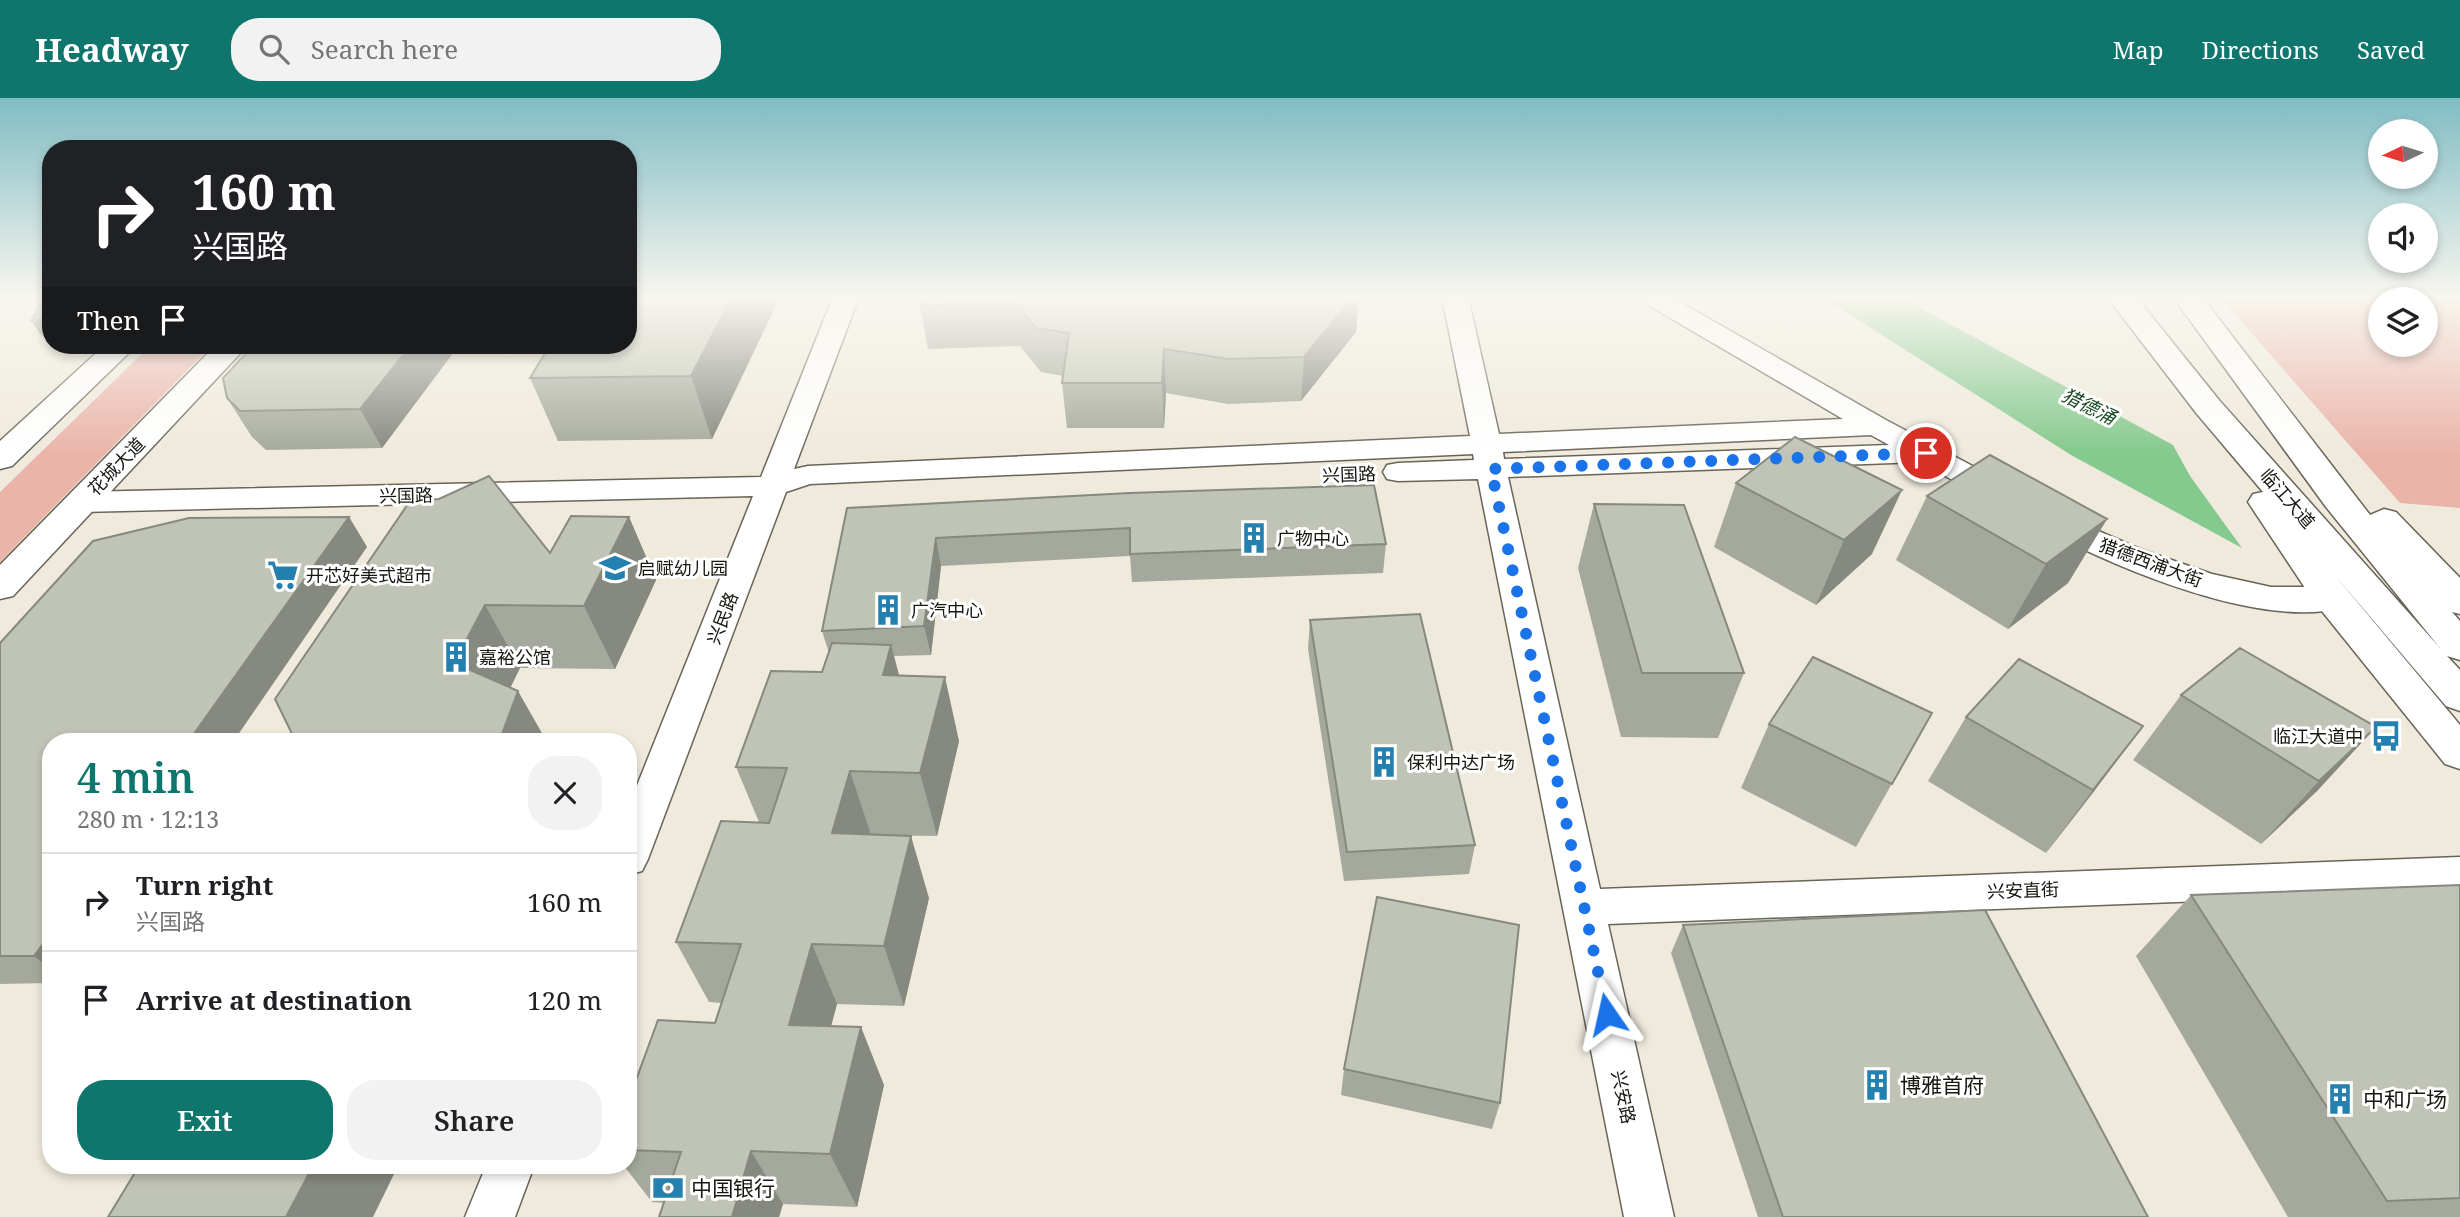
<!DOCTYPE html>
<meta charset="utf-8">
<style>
body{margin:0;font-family:"Noto Serif","Noto Sans SC",serif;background:#f2f2f2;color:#202124;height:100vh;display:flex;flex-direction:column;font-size:26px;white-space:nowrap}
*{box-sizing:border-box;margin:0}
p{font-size:23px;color:#757577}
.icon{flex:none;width:38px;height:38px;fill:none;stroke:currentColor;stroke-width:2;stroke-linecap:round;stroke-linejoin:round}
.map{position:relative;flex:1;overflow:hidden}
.sheet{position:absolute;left:42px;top:635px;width:595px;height:441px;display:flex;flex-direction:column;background:#fff;border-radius:28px;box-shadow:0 4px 10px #0003}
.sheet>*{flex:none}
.top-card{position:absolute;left:42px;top:42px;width:595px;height:214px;border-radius:28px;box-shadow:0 4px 10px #0003;background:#202124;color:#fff;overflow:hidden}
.needle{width:46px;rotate:266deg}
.controls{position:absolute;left:2368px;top:21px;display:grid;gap:14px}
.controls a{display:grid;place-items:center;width:70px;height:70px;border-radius:50%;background:#fff;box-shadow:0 4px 10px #0003;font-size:35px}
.pin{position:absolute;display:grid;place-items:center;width:60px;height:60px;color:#fff;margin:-30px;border:4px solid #fff;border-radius:50%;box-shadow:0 2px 7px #0007}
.me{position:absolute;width:77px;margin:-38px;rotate:349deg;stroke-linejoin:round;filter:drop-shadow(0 0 5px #0008)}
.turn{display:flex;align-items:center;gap:24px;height:147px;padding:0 35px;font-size:32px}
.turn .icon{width:91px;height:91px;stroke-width:2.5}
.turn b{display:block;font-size:49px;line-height:60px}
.then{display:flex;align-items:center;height:66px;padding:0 35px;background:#0003;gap:14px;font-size:26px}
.round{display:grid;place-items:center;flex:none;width:74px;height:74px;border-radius:28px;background:#f2f2f2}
.headline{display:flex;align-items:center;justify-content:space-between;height:119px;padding:0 35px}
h1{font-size:42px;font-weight:600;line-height:52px;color:#0f766e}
.button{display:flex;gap:14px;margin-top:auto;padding:14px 35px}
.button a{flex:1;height:80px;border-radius:28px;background:#0f766e;color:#fff;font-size:28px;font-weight:600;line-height:80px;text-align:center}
.button a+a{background:#f2f2f2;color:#202124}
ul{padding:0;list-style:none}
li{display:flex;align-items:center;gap:21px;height:98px;padding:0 35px;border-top:2px solid #e0e0e0}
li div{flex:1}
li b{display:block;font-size:26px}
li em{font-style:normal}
header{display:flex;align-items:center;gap:42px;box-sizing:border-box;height:98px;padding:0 35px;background:#0f766e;color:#fff}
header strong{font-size:33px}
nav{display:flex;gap:38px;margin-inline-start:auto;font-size:24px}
.search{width:490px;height:63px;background:#f2f2f2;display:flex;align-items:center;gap:18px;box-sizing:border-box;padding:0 24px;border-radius:28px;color:#757577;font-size:26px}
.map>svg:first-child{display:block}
</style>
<header>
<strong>Headway</strong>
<div class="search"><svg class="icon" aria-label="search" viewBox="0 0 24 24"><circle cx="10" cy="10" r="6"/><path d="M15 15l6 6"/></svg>Search here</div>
<nav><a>Map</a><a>Directions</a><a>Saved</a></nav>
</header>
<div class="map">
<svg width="2460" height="1119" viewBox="0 0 2460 1119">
<rect width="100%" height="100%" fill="#efeadc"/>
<!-- green -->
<path fill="#ebb4a9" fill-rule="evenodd" d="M2220,199H2460V410L2400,405ZM2380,201H2426V247H2380Z
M151,247H212L0,464V394Z"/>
<!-- water -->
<path fill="#84c98d" d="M1822,199H1900L2173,347L2190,378L2242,450L2071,357Z"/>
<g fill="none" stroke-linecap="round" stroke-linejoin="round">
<defs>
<path id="minor" d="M833,199H859L794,371L808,368L1470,338L1442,199H1468L1499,336L1843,321L1643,204L1639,199H1671L1886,322L2014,390L2018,397L2014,404L2003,407L1992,404L1920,364L1508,379L1600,791L2460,759V793L1608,826L1674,1119H1624L1478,381L1398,383L1387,381L1383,374L1387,367L1398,365L1474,362L1473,356L810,386L786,394L648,761L642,773L628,777V710L753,398L81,414L70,411L65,404L70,397L81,394L761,379ZM1871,337L1889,347L1504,361L1503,354Z
M2052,413L2140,451L2212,476L2271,489H2333L2345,493L2350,501L2345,509C2262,533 2114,469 2041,430L2036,423L2041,416Z
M486,1068H534L515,1119H465Z"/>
<path id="major" d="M2107,199H2136L2219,302L2440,550L2326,409L2173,199H2202L2370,417L2384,411L2396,414L2460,480V516L2452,514L2460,523V562L2447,558L2460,572V613L2446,608L2333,475L2460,627V671L2445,666L2313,502L2248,404L2253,396L2263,394L2197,316Z
M105,247H137L12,368L0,371V343Z
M216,247H248L13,498L0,501V467Z"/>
</defs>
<!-- minor casing -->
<use href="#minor" stroke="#696458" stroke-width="3"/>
<!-- major casing -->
<use href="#major" stroke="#696458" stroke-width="3"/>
<!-- minor -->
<use href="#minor" fill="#fff" fill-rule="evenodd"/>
<!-- major -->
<use href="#major" fill="#fff" fill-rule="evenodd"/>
</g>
<!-- wall -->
<path fill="#a5a99d" d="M780,199L712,341L558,343L530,280Z
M922,199H1359L1356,234L1301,303L1228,306L1166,295L1164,330H1067L1062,285L1063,278L1041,274L1020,248L928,251L920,208Z
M254,247H459L382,350L266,352L252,339L227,300Z
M1736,385L1872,456L1816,507L1714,449Z
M1927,398L2107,421L2068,485L2008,531L1896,462Z
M1594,406L1744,575L1718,640L1621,639L1578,470Z
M847,410L1386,446L1383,475L1132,484L1130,458L941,468L931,557L894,558L899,578L959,643L937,738L871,737L929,800L904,908L837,906L831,928L884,987L857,1109L783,1106L779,1119H659L664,1105L652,1104L624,1068H628V1004L715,925L722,905L709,904L676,844L759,724L736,669L822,574L829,555L822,533Z
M349,419L367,449L51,644V885L0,886V545Z
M629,419L656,482L615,571L520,570L510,589L296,644L550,455Z
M1310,522L1475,747L1469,776L1344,783L1308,551Z
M2181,597L2376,629L2317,693L2261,746L2133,662Z
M1932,615L1856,749L1741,690L1769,626Z
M1966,619L2095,692L2046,755L1928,683Z
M2460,787V1119H2288L2136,858L2191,797Z
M1683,827L2148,1119H1758L1671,855Z
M1344,971L1500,1005L1492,1031L1341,997Z"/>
<!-- shaded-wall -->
<path fill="#86897f" d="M732,199H780L712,341L691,278Z
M1353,199H1359L1356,234L1301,303L1304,259Z
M51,220V236L42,238L31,223Z
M411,247H459L382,350L360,311Z
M1164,251L1166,295L1164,330L1162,285Z
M1902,392L1872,456L1816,507L1844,442Z
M349,419L367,449L233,644H188Z
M629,419L656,482L615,571L584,508Z
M2107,421L2068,485L2008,531L2046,466Z
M936,440L941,468L931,557L924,528Z
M485,507L520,570L492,628L454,565Z
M891,547L908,611L883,577Z
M945,579L959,643L937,738L920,675Z
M518,593L547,644H499Z
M2143,628L2095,692L2046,755L2093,692Z
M2376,629L2317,693L2261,746L2319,683Z
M850,673L871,737L832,735Z
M911,738L929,800L904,908L884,848Z
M51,835V871L34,858Z
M812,846L837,906L816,984L789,927Z
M861,929L884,987L857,1109L830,1056Z
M751,1053L783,1106L779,1119H732Z
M313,1068H398L373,1119H286Z"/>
<!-- building -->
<path fill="#c0c4b6" stroke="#86897f" stroke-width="2" d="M45,199H51V220L31,223Z
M634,199H732L691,278L530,280L550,247H628V208Z
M922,199H1353L1304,259L1228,261L1164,251L1162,285H1062L1069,235L1036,230L1014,204L920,208Z
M254,247H411L360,311L240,313L227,300L223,280Z
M1795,339L1902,392L1844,442L1736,385Z
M1990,357L2107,421L2046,466L1927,398Z
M489,378L550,455L571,418L629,419L584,508L485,507L454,565L518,593L499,644H296L275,601L410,403L439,401Z
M1374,387L1386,446L1130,456V430L936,440L924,528L822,533L847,410L1130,395Z
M1594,406L1684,407L1744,575H1642Z
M349,419L188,644H51V835L34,858H0V545L93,443L189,420Z
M1420,516L1475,747L1347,754L1310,522Z
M832,545L891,547L883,577L945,579L920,675L850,673L832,735L911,738L884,848L812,846L789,927L861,929L830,1056L751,1053L732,1119H659L681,1054L628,1052V1004L658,922L715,925L741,846L676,844L721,723L769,725L787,670L736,669L771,573L822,574Z
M2240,550L2376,629L2319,683L2181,597Z
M1813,559L1932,615L1892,686L1769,626Z
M2019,561L2143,628L2093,692L1966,619Z
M2460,787V1100L2387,1103L2191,797Z
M1377,799L1519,827L1500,1005L1344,971Z
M1985,812L2148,1119H1783L1683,827Z
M139,1068H313L286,1119H108Z"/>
<!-- sky -->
<linearGradient id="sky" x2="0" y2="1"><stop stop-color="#80bcc4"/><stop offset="0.56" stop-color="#f8f6ef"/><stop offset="1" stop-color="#f8f6ef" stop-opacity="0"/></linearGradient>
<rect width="2460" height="356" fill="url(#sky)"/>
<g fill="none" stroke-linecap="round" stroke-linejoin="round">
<!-- route -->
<path stroke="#1a73e8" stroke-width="12" stroke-dasharray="0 21.6" d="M1607,916L1491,371L1926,355"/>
</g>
<!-- icons -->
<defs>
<symbol id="building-bare" viewBox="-9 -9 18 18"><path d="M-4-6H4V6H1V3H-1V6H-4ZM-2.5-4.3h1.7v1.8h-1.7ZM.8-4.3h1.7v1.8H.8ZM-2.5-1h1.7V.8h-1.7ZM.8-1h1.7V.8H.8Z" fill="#2480ae" stroke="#fff" stroke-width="2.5" paint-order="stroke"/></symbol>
<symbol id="school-bare" viewBox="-9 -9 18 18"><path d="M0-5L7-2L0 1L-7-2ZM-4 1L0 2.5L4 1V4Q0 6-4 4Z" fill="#2480ae" stroke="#fff" stroke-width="2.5" paint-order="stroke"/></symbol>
<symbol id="supermarket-bare" viewBox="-9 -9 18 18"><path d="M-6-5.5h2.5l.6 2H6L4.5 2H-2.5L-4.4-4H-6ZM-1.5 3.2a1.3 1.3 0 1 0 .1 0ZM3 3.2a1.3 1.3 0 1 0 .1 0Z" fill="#2480ae" stroke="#fff" stroke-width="2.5" paint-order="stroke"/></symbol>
<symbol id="bus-bare" viewBox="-9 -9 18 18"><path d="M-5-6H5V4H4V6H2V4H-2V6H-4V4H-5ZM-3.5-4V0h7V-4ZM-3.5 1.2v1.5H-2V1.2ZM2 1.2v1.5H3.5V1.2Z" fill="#2480ae" stroke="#fff" stroke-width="2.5" paint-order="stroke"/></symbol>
<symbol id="bank-bare" viewBox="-9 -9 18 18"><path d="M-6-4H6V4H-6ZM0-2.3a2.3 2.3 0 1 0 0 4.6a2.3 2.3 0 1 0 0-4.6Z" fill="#2480ae" stroke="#fff" stroke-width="2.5" paint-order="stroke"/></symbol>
</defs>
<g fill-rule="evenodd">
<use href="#building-bare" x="1232" y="418" width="44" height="44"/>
<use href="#school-bare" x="593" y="448" width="44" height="44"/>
<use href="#supermarket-bare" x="261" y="455" width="44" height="44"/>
<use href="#building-bare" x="866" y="490" width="44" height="44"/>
<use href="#building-bare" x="434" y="537" width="44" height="44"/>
<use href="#bus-bare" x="2364" y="616" width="44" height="44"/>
<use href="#building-bare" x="1362" y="642" width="44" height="44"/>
<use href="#building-bare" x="1855" y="965" width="44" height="44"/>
<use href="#building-bare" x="2318" y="979" width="44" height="44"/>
<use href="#bank-bare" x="646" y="1068" width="44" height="44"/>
</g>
<g text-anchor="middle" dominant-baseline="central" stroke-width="6" stroke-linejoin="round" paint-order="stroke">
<!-- street labels -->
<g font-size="18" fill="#171510" stroke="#fff">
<text transform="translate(116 368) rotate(-46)">花城大道</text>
<text transform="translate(1349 376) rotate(-2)">兴国路</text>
<text transform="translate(406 397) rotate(-1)">兴国路</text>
<text transform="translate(2288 400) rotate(49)">临江大道</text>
<text transform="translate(2151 464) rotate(20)">猎德西浦大街</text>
<text transform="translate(722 520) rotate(-69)">兴民路</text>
<text transform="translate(2023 792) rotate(-2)">兴安直街</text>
<text transform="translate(1624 999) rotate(78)">兴安路</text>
</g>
<!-- poi labels -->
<g font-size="18" fill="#171510" stroke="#fff" text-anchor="start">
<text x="1277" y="440">广物中心</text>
<text x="638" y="470">启赋幼儿园</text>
<text x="306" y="477">开芯好美式超市</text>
<text x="911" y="512">广汽中心</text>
<text x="479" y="559">嘉裕公馆</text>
<text x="2363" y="638" text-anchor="end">临江大道中</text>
<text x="1407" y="664">保利中达广场</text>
</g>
<!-- water labels -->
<g font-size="19" font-style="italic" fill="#1a4b24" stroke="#fff">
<text transform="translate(2089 308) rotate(26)">猎德涌</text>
</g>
<!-- near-poi labels -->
<g font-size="21" fill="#171510" stroke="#fff" text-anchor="start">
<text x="1900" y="987">博雅首府</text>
<text x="2363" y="1001">中和广场</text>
<text x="691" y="1090">中国银行</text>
</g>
</g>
</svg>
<div class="controls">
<a><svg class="needle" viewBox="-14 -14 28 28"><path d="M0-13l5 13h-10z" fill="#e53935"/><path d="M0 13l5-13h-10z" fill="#757577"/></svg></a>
<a><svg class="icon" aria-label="sound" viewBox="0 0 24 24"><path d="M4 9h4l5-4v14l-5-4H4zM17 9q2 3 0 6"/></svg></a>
<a><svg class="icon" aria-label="layers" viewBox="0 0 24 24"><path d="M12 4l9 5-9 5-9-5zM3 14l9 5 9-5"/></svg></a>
</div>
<div class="pin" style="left:1926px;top:355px;background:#d93025"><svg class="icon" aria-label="arrive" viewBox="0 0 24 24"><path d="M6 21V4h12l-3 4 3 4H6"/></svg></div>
<svg class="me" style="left:1607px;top:916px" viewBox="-20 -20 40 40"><path d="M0-17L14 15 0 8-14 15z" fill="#1a73e8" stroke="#fff" stroke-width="4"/></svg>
<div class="top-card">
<div class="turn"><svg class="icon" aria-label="right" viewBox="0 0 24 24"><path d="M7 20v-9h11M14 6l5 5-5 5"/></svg><div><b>160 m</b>兴国路</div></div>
<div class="then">Then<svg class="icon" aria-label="arrive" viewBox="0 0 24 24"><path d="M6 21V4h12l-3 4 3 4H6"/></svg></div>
</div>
<section class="sheet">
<div class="headline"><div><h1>4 min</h1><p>280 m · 12:13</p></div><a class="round"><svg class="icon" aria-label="close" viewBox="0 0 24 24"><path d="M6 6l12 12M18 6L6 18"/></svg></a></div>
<ul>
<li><svg class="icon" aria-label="right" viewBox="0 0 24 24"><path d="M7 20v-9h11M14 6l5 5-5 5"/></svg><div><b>Turn right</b><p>兴国路</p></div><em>160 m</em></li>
<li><svg class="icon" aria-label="arrive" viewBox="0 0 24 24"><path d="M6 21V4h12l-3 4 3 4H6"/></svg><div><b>Arrive at destination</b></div><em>120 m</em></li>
</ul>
<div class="button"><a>Exit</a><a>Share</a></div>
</section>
</div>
